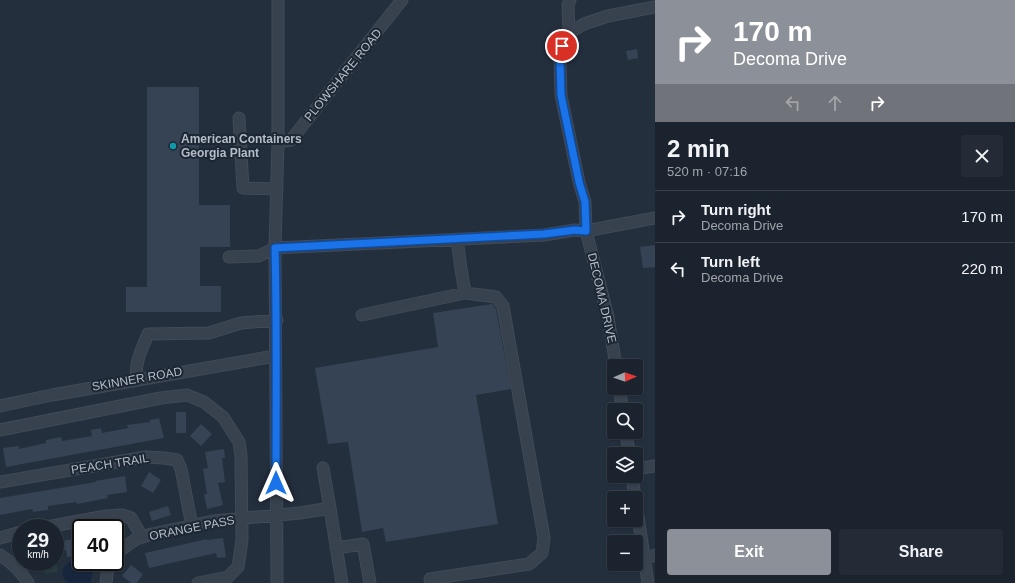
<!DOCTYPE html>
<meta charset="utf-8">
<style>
body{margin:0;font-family:Arial,sans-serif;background:#242b36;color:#f1f3f6;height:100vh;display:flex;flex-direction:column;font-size:15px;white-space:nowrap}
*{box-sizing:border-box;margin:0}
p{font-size:13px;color:#a0a4aa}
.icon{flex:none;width:22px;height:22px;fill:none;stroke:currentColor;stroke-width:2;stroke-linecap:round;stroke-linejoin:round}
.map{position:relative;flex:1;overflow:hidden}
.details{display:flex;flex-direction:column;background:#1b232e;width:360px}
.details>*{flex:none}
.banner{background:#8c9099;color:#fff;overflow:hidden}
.needle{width:26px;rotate:88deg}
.tools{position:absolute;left:607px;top:359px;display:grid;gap:8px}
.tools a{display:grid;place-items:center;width:36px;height:36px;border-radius:4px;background:#1b232e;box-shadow:0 1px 3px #0004,0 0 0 1px #39404a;font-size:20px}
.speed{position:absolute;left:12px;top:519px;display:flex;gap:8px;font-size:20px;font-weight:700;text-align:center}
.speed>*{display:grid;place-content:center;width:52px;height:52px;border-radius:50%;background:#1b232e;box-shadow:0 1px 3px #0004,0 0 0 1px #39404a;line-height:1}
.speed small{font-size:10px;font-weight:400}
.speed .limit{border:2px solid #111;border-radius:6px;background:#fff;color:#111}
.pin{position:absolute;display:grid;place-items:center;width:34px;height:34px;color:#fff;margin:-17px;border:2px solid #fff;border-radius:50%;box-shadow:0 1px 4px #0007}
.me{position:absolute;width:44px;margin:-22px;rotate:0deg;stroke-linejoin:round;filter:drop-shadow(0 0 3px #0008)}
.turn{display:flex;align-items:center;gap:14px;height:84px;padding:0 12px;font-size:18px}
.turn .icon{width:52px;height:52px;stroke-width:2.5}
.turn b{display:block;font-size:28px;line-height:34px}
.lanes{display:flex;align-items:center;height:38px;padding:0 12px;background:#0003;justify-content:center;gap:20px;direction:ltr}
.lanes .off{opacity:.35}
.round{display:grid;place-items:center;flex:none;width:42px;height:42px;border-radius:4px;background:#242b36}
.headline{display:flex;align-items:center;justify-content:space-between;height:68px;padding:0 12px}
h1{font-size:24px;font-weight:800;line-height:30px}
.action{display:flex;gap:8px;margin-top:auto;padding:8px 12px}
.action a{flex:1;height:46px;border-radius:4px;background:#8c9099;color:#fff;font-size:16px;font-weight:800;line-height:46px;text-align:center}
.action a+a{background:#242b36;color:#f1f3f6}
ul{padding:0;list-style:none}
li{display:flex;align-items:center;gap:12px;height:52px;padding:0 12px;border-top:1px solid #39404a}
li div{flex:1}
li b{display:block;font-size:15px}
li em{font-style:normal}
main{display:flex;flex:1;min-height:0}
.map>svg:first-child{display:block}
</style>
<main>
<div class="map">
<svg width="655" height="583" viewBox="0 0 655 583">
<rect width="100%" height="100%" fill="#242f3e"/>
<!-- green -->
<path fill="#263c3f" d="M55,557L58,571L45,574L42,562H55Z"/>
<!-- water -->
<path fill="#17263c" d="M72,561C76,561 86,562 89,564L93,573L91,579V583H68C60,577 61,565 72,561Z"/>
<!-- building -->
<path fill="#364354" d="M637,49L638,58L628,60L626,51Z
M147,87H199V205H230V247H200V286H221V312H126V287H147Z
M655,245V267L643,268L640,247Z
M492,304L496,309L511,389L476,395L498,524L386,542L383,528L362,532L348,442L328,444L315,368L438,347L433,313Z
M176,412H186V433H176Z
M159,418L164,438L6,467L3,448L19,446V449L46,443V440L61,437L62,441L92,436L91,430L101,428L102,433L128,428L127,425L150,422V420Z
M201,424L212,434L201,446L190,436Z
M224,449L225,458H222L225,482L218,483L223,505L207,509L204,494H207L203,469L208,468L205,452Z
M149,472L161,480L153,493L141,486Z
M125,476L127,492L107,495L108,498L77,504L76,502L48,506V510L33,512L32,509L0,515V498L96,482L95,481Z
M168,506L171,515L152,521L149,512Z
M81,537V557L74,558V556L67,557L66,550L60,551L59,542Z
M223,538L226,557L217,558L216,553L149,568L145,553L207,539V540Z
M131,565L143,574L137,583H131L122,576Z"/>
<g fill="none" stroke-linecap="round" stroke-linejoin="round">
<defs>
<path id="minor" d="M569,33L568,5L570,0
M239,118L243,188L277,189
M278,142L291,140L402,0
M229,257L259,256L275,248L544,235L575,230L586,231L585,202L579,182L561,95L560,61L562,46L569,33L584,24L608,16L655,7
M362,315L465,293
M616,366L608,317L586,231L655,218
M137,380C134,363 142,349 148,334L209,333L241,323L277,320
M619,388L623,410
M0,406L52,395L275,356
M0,430L161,398L187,395L204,402L223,417L239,442L241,456L242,540L238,567L228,577L198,583
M626,432L629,454
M636,469L655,466
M632,476L635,498
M0,482L146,457L164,458L177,460L181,469L192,526
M636,503L648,583
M330,508L342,583
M41,528L106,516L122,515L131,518L142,537
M0,538L21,532
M336,548L363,544L370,583
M0,555C11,562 21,571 28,583
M115,557L118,552L136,539L152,534L213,521L300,513L330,508L323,468
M644,559L655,555
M430,579L529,564L542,553L544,538L503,306L496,297L465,293L461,269L457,239
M106,583L108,567L112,562
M277,583L275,248L278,142V0"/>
</defs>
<!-- minor casing -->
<use href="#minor" stroke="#414a57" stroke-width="13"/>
<!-- minor -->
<use href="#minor" stroke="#38414e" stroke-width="11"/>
</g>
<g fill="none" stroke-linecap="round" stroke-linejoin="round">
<defs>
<path id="route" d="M276,483C276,405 277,326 275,248L544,234L575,230L586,231L585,202L579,182L561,95L560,61L562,46"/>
</defs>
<!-- route casing -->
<use href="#route" stroke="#114b97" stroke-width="10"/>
<!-- route -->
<use href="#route" stroke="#1a73e8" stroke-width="7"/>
</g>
<!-- markers -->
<circle fill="#0f9aa8" stroke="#1d2633" stroke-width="1.5" cx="173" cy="146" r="4"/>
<g text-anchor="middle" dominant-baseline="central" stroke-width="4" stroke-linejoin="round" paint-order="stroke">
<!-- street labels -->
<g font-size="12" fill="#b4bcc9" stroke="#1d2633">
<text transform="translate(343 75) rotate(-51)">PLOWSHARE ROAD</text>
<text transform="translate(602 298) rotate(77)">DECOMA DRIVE</text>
<text transform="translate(137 379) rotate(-10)">SKINNER ROAD</text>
<text transform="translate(110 464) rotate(-9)">PEACH TRAIL</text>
<text transform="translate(192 528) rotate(-11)">ORANGE PASS</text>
</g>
<!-- poi labels -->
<g font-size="12" font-weight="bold" fill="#b4bcc9" stroke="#1d2633" text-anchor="start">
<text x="181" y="139">American Containers<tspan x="181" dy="14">Georgia Plant</tspan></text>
</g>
</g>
</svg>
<div class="tools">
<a><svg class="needle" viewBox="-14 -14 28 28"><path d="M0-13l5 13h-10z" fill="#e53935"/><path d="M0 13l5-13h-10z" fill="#a0a4aa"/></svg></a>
<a><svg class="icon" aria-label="search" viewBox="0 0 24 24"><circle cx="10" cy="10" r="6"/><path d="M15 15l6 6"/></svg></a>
<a><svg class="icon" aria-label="layers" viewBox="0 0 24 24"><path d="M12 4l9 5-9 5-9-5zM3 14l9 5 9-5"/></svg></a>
<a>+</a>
<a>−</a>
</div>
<div class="speed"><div>29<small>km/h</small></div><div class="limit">40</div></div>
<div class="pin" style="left:562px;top:46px;background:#d93025"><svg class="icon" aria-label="arrive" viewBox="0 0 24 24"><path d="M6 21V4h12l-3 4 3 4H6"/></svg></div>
<svg class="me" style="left:276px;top:483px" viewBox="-20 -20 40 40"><path d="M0-17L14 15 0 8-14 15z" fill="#1a73e8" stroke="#fff" stroke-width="4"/></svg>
</div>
<section class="details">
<div class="banner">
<div class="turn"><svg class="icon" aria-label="right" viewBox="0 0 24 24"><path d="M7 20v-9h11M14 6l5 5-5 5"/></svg><div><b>170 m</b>Decoma Drive</div></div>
<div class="lanes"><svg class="icon off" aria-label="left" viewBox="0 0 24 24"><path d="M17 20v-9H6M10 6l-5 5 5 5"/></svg><svg class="icon off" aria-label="ahead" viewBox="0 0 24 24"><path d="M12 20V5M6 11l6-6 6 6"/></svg><svg class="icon" aria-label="right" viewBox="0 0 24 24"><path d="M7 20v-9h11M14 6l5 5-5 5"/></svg></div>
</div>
<div class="headline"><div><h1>2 min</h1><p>520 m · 07:16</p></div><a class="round"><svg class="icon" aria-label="close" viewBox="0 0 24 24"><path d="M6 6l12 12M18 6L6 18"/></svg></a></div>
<ul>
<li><svg class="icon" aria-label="right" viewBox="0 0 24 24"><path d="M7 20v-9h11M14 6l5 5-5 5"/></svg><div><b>Turn right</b><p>Decoma Drive</p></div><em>170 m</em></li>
<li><svg class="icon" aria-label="left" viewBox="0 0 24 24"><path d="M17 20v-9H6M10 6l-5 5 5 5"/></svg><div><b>Turn left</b><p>Decoma Drive</p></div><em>220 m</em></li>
</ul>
<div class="action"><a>Exit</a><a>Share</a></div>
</section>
</main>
